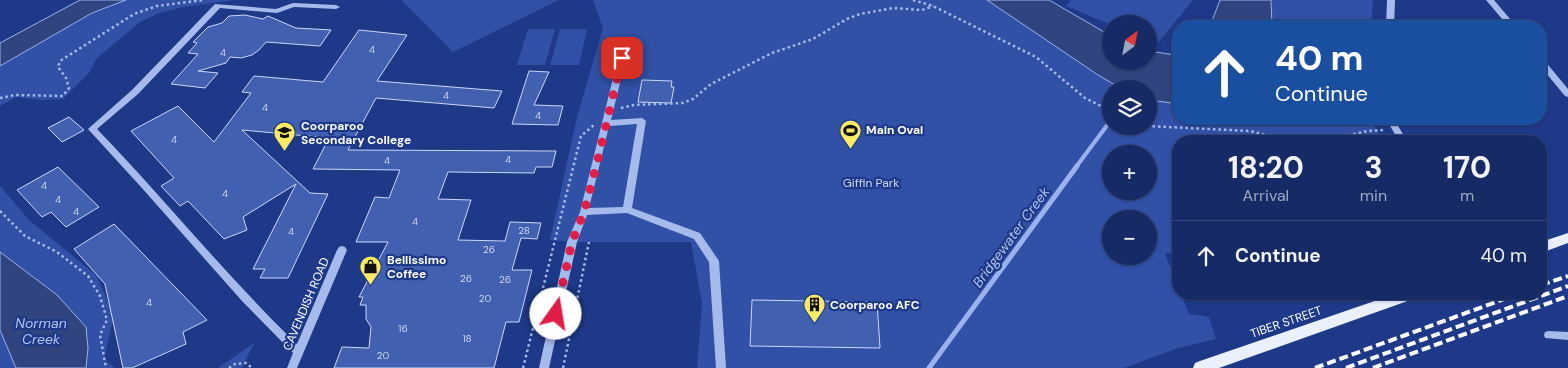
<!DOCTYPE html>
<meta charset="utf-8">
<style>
body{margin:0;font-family:"DM Sans",sans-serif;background:#1f336c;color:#f1f3f6;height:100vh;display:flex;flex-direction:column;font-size:19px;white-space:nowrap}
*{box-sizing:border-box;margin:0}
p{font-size:16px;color:#9ea7bf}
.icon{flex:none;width:28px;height:28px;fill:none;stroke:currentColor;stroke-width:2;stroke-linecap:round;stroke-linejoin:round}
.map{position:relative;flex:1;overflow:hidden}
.side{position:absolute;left:1172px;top:135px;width:375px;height:165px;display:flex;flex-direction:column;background:#162b66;border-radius:20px;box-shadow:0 1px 4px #0004,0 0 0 1px #35477a}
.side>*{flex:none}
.banner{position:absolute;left:1172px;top:20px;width:375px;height:105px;border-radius:20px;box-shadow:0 1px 4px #0004,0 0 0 1px #35477a;background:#1a4fa0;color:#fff;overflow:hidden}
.needle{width:32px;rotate:32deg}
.controls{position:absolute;left:1102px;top:15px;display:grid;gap:10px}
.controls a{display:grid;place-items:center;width:55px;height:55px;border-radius:50%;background:#162b66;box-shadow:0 1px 4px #0004,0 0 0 1px #35477a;font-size:25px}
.pin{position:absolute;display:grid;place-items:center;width:42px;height:42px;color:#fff;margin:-21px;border-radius:10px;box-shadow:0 2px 8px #0006}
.me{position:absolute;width:55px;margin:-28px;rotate:13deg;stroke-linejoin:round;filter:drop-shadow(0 0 4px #0008)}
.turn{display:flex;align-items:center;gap:18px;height:105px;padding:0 20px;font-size:22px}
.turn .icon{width:65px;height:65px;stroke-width:2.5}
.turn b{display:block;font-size:35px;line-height:42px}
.eta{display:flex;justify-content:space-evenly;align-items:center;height:85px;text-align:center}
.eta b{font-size:30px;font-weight:700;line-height:35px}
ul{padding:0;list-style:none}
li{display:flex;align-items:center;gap:15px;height:70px;padding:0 20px;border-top:1px solid #35477a}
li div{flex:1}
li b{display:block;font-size:19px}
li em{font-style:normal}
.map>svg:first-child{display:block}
</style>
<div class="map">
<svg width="1568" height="368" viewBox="0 0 1568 368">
<rect width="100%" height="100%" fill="#1d3988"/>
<!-- green -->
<path fill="#3051a6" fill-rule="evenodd" d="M126,0H235L183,7L159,13L140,22L97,58L89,73L63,99L42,100L16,97L0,106V66L92,13Z
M401,0H559L453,52Z
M593,0H987L1098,75L1122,89H1111V126H1149V100L1179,104V119H1370L1383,141H1179V253H1165L1179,289V294H1181L1189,314L1209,317L1216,339L1178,348L1124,368H697L702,303L691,242H572L550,240L577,117L603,28ZM1111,154H1149V191H1111ZM1111,219H1149V256H1111Z
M1071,0H1193L1157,44L1149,41V24L1111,25L1066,6Z
M1271,0H1373L1371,26H1291L1272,21Z
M528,29H555L545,65H517Z
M560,29H587L579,65H550Z
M0,186L29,220L97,276L114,316L104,359L115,368H86L88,348L19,267L0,252Z
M0,330L3,333L16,368H0Z
M254,343L242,368H218Z"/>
<!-- water -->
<path fill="#304580" stroke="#9ab2ed" d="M80,0H126L92,13L0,66V43Z
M987,0H1049L1111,36V61H1149V51L1175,55L1179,53V104L1149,100V89H1122L1098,75Z
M1220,0H1271L1272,26H1210Z
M0,252L57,295L86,327L88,348L86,368H16L0,330Z"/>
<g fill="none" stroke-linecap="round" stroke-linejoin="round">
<!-- stream-far1 -->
<path stroke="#9ab2ed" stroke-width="4" d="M1076,167L1111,120"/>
<!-- stream -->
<path stroke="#9ab2ed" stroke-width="5" d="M929,368L1077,166"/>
</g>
<!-- building -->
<path fill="#4160af" stroke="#ccd8f9" d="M245,15L263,19L268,16L296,28L331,30L320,46L266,42L259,50L252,55L241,58L230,57L226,63L198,71L218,73L205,88L171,84L198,54L188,53L197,43L193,42L208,27L222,23L229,16Z
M359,30L407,35L377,81L502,91L494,108L376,98L348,150L556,151L552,167H536L534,173L448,172L438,199L471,200L458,240L505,241L510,222L541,223L537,239L521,238L512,270H532L519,322H506L494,368H334L342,347L369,348L371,327L366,319V305H360L363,297H359L388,242H356L375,197L389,198L400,170L313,169L329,138L242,130L310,193L328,194L288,278H260L265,269H253L296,184L243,217L247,230L224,239L188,201L180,206L161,186L174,178L131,131L178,106L214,142L251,93L242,92L254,76L323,82Z
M529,71L549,72L534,105L563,106L558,125L512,124Z
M642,80L672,81L671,87H674L671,103L638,102Z
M69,117L84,130L62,142L48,128Z
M58,167L99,207L66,227L51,212L42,217L17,190Z
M114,224L207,320L183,332L186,344L132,368H123L105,284L74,249Z
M752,300L877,302L880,348L750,346Z"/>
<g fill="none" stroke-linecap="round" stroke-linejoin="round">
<!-- path -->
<path stroke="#a6baec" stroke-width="2.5" stroke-dasharray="2.5 3" stroke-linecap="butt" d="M913,0L933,6L1036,57L1085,98L1111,111
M0,98L15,95L63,96L69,88L66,78L58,67L60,61L134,14L157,6L203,0
M621,108L634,105L683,103L693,99L711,84L772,53L813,39L847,19L860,14L893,8L922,10L933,6
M1147,126L1250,131L1290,141
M1321,141L1368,131L1385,130
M0,211L25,236L57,252L88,276L100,296L107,320L100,335L106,368
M229,368L235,364L246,363L252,368
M523,368L581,136L594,125
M563,368L589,242"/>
<!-- minor -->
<path fill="#a6baec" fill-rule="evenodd" d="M1387,0H1395L1394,26H1386Z
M1486,0H1494L1516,26H1508Z
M293,3L336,5L340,7L336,9L294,7L277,13L220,8L138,94L97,129C165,199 226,276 297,344L337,250L339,247L342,246L345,247L347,250L297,368H287L293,353L242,301L141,187L88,129L132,90L215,4L276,9Z
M622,55L626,58L611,120L642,118L646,121L632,208L700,233L717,258L719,261L726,368H716L709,262L694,239L627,213L587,215L577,242L549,368H539L567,242L580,212L618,58ZM637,124L623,207L589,208L609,126Z
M1541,60H1544L1568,89V97L1565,96L1541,67Z
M1386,119H1394L1407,141H1399Z
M1549,331L1568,332V340L1545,338L1544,335L1545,332Z"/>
<!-- major -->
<path fill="#ebf0ff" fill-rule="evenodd" d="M1568,233V243L1541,253V242Z
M1395,294H1418L1416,298L1219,368H1193L1195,363L1200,361Z"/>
<!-- rail -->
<path stroke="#fff" stroke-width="4" stroke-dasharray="9 4" stroke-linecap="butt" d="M1541,285L1568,276
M1315,368L1518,294
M1346,368L1568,286
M1373,368L1568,296"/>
</g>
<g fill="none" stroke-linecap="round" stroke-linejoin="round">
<!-- route -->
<path stroke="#e11d48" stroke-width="9" stroke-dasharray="0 16.2" d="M556,314L572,242L584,212L598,159L622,58"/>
</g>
<!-- icons -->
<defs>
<symbol id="stadium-pin" viewBox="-11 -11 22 30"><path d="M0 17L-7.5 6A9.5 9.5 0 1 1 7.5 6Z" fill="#fcea64" stroke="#1d3988"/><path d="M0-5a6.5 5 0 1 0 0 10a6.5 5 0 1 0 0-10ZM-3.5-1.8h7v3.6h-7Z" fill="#111"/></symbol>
<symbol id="school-pin" viewBox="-11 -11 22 30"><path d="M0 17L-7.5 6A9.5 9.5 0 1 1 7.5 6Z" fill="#fcea64" stroke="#1d3988"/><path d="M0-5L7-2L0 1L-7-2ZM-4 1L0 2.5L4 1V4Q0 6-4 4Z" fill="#111"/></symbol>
<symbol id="shop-pin" viewBox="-11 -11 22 30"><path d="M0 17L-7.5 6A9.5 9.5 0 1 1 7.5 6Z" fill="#fcea64" stroke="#1d3988"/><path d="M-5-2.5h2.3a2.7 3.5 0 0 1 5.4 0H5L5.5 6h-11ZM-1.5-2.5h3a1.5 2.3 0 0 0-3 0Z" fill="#111"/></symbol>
<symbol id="building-pin" viewBox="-11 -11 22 30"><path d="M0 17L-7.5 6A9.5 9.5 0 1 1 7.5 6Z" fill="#fcea64" stroke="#1d3988"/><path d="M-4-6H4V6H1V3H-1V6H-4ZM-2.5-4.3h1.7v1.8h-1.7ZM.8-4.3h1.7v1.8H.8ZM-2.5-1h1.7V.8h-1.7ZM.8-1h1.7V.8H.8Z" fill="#111"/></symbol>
</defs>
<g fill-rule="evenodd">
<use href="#stadium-pin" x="838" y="118" width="25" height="34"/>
<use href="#school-pin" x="272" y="120" width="25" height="34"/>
<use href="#shop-pin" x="358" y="254" width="25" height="34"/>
<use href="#building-pin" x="802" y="292" width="25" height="34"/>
</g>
<g text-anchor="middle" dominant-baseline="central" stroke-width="4.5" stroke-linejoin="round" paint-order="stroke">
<!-- number labels -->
<g font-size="10" fill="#d0d7eb">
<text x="372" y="49">4</text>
<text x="223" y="52">4</text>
<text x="446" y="95">4</text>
<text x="265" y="107">4</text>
<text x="538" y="115">4</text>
<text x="174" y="139">4</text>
<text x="508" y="159">4</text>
<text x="387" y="160">4</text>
<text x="44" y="185">4</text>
<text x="225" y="193">4</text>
<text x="58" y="199">4</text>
<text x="76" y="211">4</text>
<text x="415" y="221">4</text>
<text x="524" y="230">28</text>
<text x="291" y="231">4</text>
<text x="489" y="249">26</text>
<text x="466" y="278">26</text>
<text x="505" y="279">26</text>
<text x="485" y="298">20</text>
<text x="149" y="302">4</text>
<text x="403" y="328">16</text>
<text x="467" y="338">18</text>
<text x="383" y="355">20</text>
</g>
<!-- poi labels -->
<g font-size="12" font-weight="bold" fill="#fff" stroke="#1d3988" text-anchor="start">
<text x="301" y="126">Coorparoo<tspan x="301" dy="14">Secondary College</tspan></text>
<text x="866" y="130">Main Oval</text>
<text x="387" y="260">Bellissimo<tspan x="387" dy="14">Coffee</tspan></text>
<text x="830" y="305">Coorparoo AFC</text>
</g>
<!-- park labels -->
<g font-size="12" fill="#ccd8f9" stroke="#1d3988">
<text x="871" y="183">Giffin Park</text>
</g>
<!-- street labels -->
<g font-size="12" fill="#fff" stroke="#1d3988">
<text transform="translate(306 304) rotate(-67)">CAVENDISH ROAD</text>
<text transform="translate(1286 322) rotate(-19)">TIBER STREET</text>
</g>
<!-- water labels -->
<g font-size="14" font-style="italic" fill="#b2c5f3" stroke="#1d3988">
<text transform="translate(1011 237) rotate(-54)">Bridgewater Creek</text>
<text x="41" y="323">Norman<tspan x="41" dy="16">Creek</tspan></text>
</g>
</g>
</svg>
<div class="controls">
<a><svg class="needle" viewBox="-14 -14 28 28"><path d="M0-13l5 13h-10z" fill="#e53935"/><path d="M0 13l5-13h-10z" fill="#9ea7bf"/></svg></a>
<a><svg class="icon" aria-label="layers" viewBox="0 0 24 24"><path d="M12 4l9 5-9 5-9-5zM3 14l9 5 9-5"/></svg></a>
<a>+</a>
<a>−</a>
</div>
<div class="pin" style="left:622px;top:58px;background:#d93025"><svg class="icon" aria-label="arrive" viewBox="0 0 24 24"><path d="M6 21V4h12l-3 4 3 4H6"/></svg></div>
<svg class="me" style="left:556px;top:314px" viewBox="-20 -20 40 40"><circle r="19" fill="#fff"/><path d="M0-13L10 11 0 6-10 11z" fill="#e11d48"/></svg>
<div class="banner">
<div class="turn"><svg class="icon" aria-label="ahead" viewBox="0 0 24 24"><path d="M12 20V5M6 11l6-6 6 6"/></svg><div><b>40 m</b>Continue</div></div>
</div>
<section class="side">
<div class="eta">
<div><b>18:20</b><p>Arrival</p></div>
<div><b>3</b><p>min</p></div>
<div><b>170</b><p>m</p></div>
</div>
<ul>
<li><svg class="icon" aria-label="ahead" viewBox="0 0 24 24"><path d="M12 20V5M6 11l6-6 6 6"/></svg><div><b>Continue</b></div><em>40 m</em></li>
</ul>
</section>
</div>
